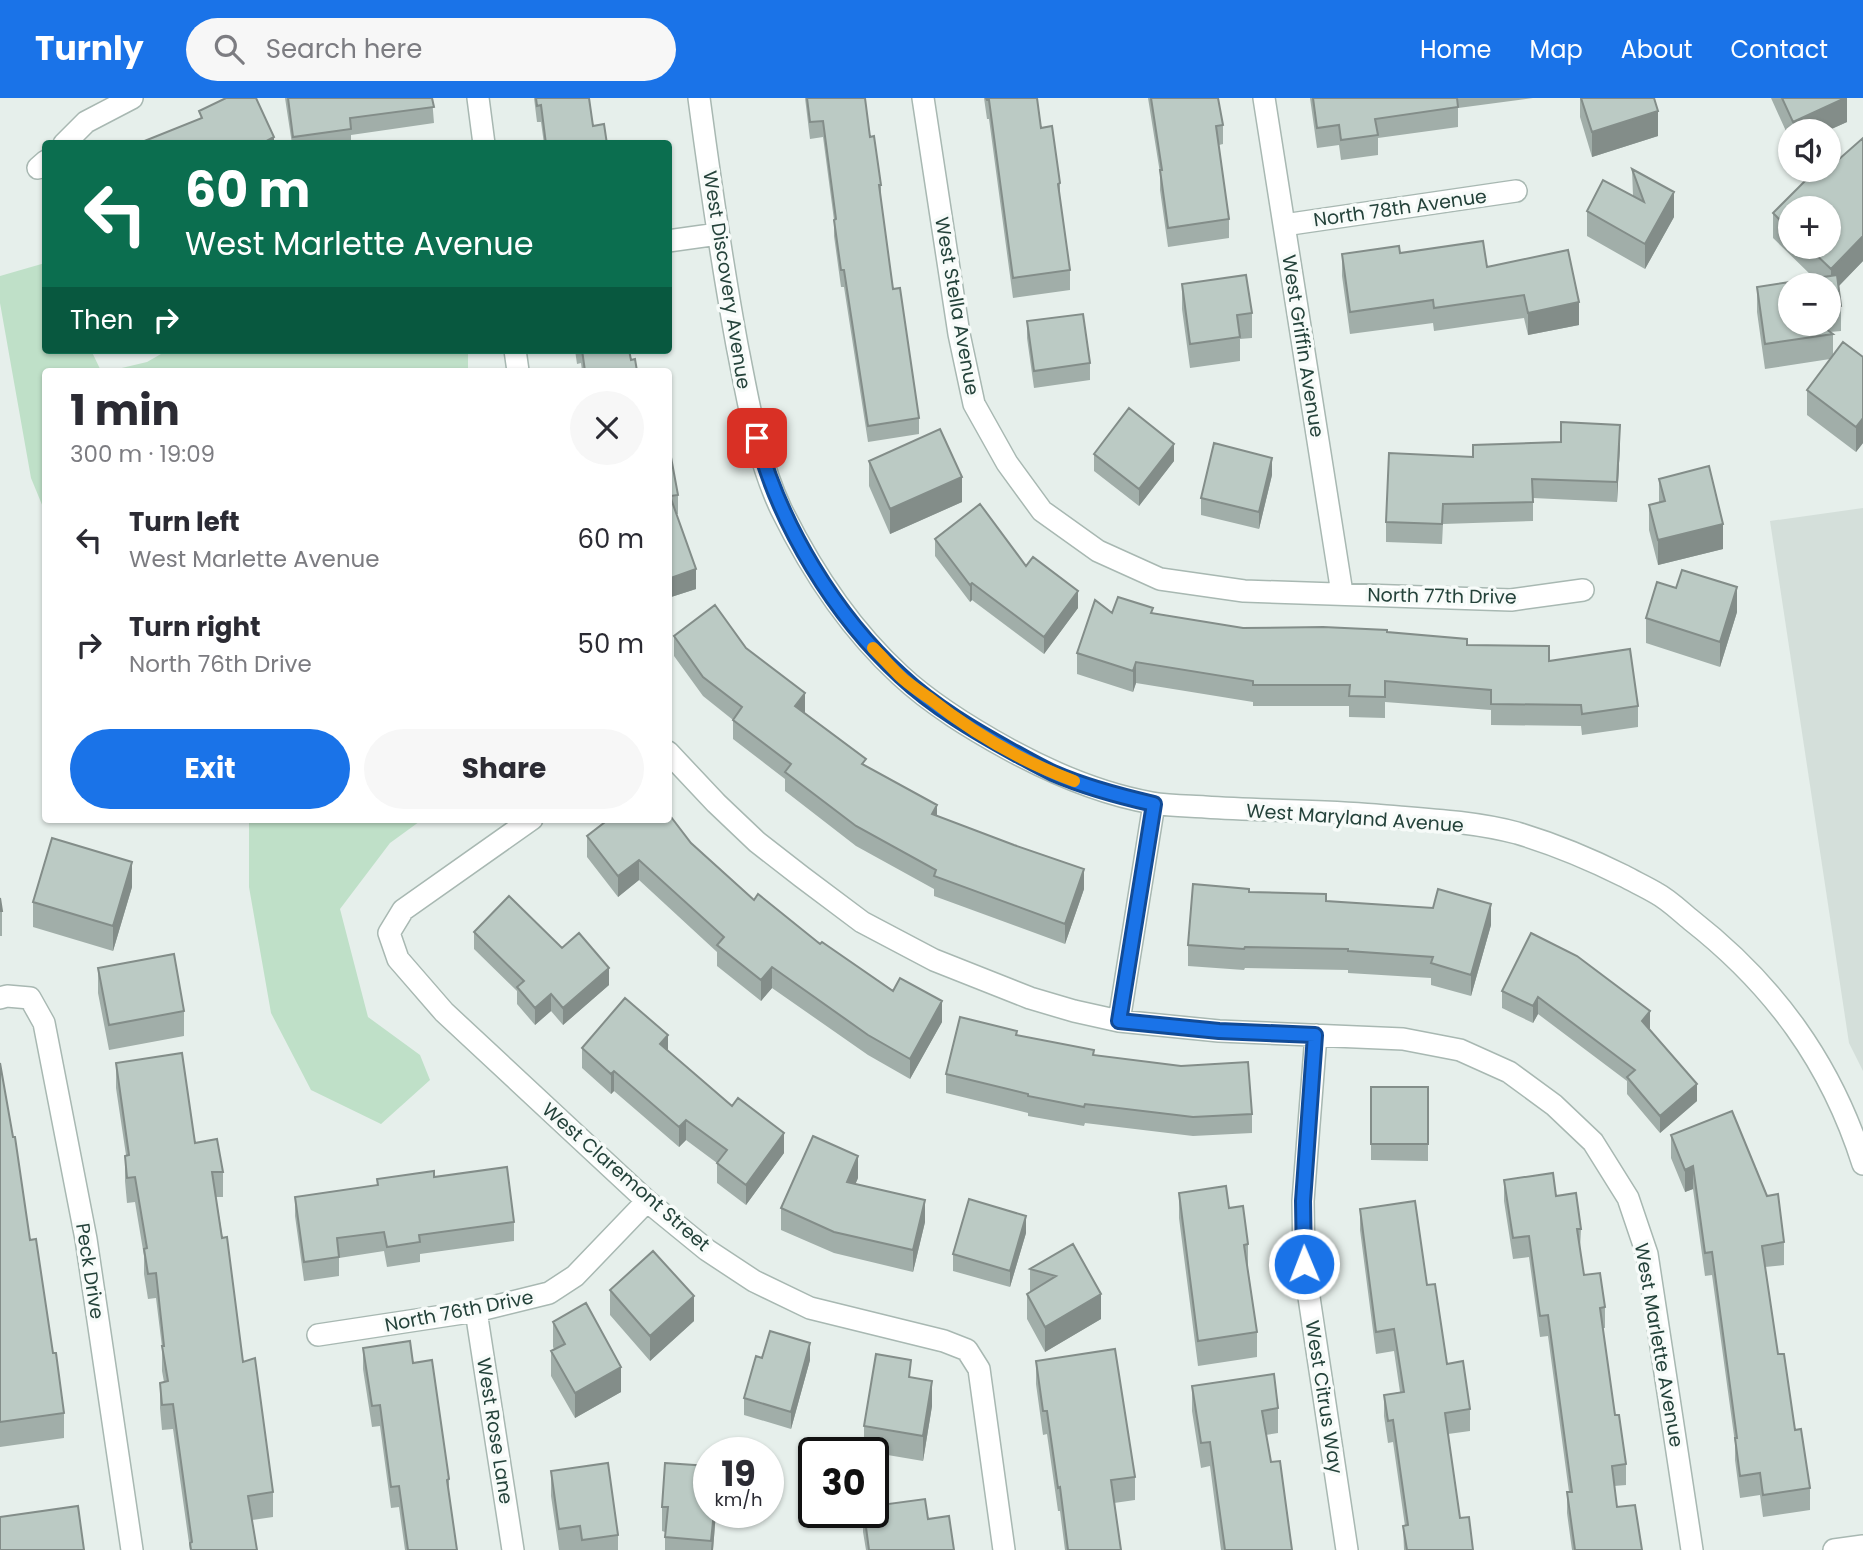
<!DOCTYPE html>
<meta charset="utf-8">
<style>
body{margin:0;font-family:Poppins,sans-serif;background:#f7f7f7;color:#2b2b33;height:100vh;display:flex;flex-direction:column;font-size:26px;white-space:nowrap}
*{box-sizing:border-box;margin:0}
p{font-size:23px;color:#7c7c81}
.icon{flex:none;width:38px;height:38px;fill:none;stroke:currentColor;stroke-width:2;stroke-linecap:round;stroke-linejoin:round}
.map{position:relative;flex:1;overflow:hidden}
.drawer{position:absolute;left:42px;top:270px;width:630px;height:455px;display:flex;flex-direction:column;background:#fff;border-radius:7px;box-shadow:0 2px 5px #0004}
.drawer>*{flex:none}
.top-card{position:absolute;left:42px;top:42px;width:630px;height:214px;border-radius:7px;box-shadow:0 2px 5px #0004;background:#0b6e4f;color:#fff;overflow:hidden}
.controls{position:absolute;left:1778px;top:21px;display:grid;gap:14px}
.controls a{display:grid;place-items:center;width:63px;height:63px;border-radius:50%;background:#fff;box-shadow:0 2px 5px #0004;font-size:35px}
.speed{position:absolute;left:693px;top:1339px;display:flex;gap:14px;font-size:35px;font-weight:700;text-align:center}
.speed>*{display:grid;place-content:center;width:91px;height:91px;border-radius:50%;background:#fff;box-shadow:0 2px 5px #0004;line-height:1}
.speed small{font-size:18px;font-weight:400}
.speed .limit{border:4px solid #111;border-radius:10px;background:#fff;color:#111}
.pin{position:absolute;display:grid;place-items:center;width:60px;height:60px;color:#fff;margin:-30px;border-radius:14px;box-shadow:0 4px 10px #0006}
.me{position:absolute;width:77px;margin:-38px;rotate:359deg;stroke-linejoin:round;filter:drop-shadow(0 0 5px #0008)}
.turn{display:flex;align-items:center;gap:24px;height:147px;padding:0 28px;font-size:32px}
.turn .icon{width:91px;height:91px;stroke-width:2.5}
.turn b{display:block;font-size:49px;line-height:60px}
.then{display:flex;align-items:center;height:66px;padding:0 28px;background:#0003;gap:14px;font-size:26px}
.round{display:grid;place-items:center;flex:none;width:74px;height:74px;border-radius:37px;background:#f7f7f7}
.overview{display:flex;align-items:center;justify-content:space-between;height:119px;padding:0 28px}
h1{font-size:42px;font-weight:700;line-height:52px}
.button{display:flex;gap:14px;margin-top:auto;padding:14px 28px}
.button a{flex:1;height:80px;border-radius:42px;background:#1a73e8;color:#fff;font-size:28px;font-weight:700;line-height:80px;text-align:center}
.button a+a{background:#f7f7f7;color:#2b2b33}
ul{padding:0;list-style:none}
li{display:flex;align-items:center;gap:21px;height:105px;padding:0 28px}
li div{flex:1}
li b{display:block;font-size:26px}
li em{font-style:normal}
header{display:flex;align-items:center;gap:42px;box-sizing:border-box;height:98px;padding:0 35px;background:#1a73e8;color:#fff}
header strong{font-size:33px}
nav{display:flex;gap:38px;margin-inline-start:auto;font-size:24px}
.search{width:490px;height:63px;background:#f7f7f7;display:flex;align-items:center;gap:18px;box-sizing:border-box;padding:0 24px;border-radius:38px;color:#7c7c81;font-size:26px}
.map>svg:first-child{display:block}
</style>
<header>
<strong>Turnly</strong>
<div class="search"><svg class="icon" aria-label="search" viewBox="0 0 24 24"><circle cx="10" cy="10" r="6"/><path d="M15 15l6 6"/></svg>Search here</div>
<nav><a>Home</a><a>Map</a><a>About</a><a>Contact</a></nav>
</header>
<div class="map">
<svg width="1863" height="1452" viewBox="0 0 1863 1452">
<rect width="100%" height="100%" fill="#e6efeb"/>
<!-- built -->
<path fill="#d4dfda" d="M1863,410V973L1849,945L1770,423Z"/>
<!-- green -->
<path fill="#bfe0c8" d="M45,165L46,252H91L101,273H46L45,414L31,380L0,205V178Z
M168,252H468V273H109L147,264Z
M249,721H423L390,745L340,811L368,919L420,957L430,982L381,1026L311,992L271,915L249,789Z"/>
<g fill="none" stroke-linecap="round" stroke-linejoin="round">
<defs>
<path id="minor" d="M478,0L484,46
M699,0C710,83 722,165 737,247C748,302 757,360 781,411C811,472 850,531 900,577C932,607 972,631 1010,652C1056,677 1101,696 1152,705C1169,708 1188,708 1205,709C1262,713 1319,712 1375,717C1421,721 1472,723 1517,735C1554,746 1590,761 1624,778C1635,784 1646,789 1656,795C1669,802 1680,813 1691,822C1774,887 1831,965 1863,1066
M923,0L959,236L974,306L1007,365L1042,413L1098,453L1160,481L1244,493L1511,502L1583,492
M1264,0L1342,495
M64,46L86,24L132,0
M38,70L46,63
M1284,127L1516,93
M668,143L718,136
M515,252L518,273
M668,654L716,705L757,744L802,779L862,824L934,862L1030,900L1074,913L1119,923L1219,933L1403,941L1460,952L1509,974L1554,1007L1593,1044L1628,1100L1647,1156L1692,1452
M532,721L403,812L389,835L398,861L444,914L647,1103L707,1152L754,1183L810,1210L944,1243L967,1252L979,1271L1004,1452
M0,900L7,898L30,900L44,925L86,1141L132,1452
M1119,923L1154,706
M1316,937L1303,1103L1304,1166L1347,1452
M476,1213L513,1452
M318,1237L476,1213L549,1195L575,1178L647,1103
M1834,1452L1863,1448"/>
</defs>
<!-- minor casing -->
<use href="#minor" stroke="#a8b8b2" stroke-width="24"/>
<!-- minor -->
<use href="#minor" stroke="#fff" stroke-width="21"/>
</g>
<!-- wall -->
<path fill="#a1aea9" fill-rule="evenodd" d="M285,0H432L434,25L351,37V46H292Z
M534,0H589L593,28L607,46H544L541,24H537Z
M805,0H865L870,39L881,87V103L893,191L919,320V336L868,344L844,189H841L834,138V122L823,39L810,41Z
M984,0H1037L1041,30L1060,85V102L1070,172V192L1013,200L989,21H987Z
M1148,0H1218L1223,27V46L1219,47L1229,121V140L1168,149L1160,92V75Z
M1310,0H1533L1458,10V29L1378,40V57L1341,62L1339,47L1317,50Z
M1580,0H1654L1658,38L1592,59L1580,19Z
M1771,0H1847V24L1827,33H1790V42Z
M1863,40V163L1839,188L1841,208V233L1830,234L1833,236V258L1863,259V345L1856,354L1807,317V292L1830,261L1765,271L1757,214V189L1815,181L1773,140V115L1823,75ZM1790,110L1829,149H1790ZM1829,187V226H1790Z
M1632,71L1674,119L1645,171L1587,138V113L1633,98Z
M1400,155L1487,169L1579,227L1528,237L1524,220L1434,233L1433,225L1350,236L1342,178V156Z
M1182,186L1252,215V240L1240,241V263L1190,270L1182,211Z
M1027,223L1090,265V282L1034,290L1027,240Z
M575,252H629L631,262L637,273H582L581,265L577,266Z
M668,343L678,397V416H676L696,491L668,500Z
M1620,346L1617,404L1533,400V423L1443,426L1442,446L1386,444V424L1473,359Z
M1094,356L1174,363L1139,408L1094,373Z
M869,363L962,404L890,436L869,388Z
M1272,377L1259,431L1201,417V400Z
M1659,381L1723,451L1658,467L1649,432V407L1659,405Z
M935,441L1026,468L1078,510L1044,556L972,502L970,504L935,458Z
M1676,490L1737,514L1720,569L1646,545V520Z
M1153,515L1243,530L1387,534L1467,547L1549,563L1638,608V629L1582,637L1581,628L1491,627V612L1385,604V620L1349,619V608H1253V604L1136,585L1133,594L1077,576V555Z
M674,538L746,550L805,615L866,668L937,718L1084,791L1065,846L934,798V791L856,748L785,693V681L733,641V622L703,598L674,558Z
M587,738L691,745L754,802L942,924L910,981L868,957L772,890L761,903L717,868V854L639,782L618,799L587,759Z
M132,789L113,853L33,829V804Z
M1249,794L1326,803L1491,827L1471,898L1431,887V880L1348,875V872L1245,870L1244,872L1188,868V847Z
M0,800L2,813V838H0Z
M474,834L562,850L609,887L563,927L551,913L535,927L517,906V893L474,851Z
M1531,835L1650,930L1649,931L1697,1003L1660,1035L1627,996V983L1538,916L1533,925L1502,910V893Z
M98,870L184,913V938L109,952L98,895Z
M1017,938L1094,957L1252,1016V1035L1193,1038L1085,1025L1084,1028L1028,1018V1015L946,995V976Z
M582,950L668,953L784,1055L746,1107L717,1085V1065L686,1042L679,1049L614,993L611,996L582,970Z
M0,965L30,1142L64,1315V1340L0,1349Z
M116,965L223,1074V1099H216L243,1264L273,1394V1419L252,1422L257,1452H190L173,1331L162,1332L160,1310V1285L164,1284L162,1273V1249L156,1200L148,1201L144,1176V1158L135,1104L127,1105L125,1083V1058L126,1057L116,990Z
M1371,989H1428V1063L1371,1062Z
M1671,1037L1784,1144V1167L1765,1169L1778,1256L1795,1332L1810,1390V1412L1763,1419L1760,1397L1740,1400L1735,1362V1345L1712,1177L1705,1178L1693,1091L1685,1094L1671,1060Z
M434,1079L514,1124V1143L420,1156V1164L387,1169L384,1153L339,1160V1178L304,1183L295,1118V1099L377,1087V1081Z
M858,1080L855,1086L925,1124L913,1174L834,1155L781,1132V1110Z
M1504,1082L1556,1098L1581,1131L1580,1151L1584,1177L1605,1209V1230H1603L1615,1317L1626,1366V1387L1614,1388L1617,1409L1642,1452H1572L1567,1415V1394H1569L1548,1238L1540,1239L1529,1159L1513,1161L1504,1103Z
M1179,1095L1229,1110L1248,1146V1171L1257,1234V1259L1198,1268L1179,1120Z
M1360,1111L1427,1187L1447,1266L1470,1311V1333L1448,1336L1460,1420L1473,1452H1404L1403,1428H1405L1393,1344L1388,1345L1384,1318V1297L1400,1294L1394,1253L1376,1256L1360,1132Z
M1026,1135L1010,1189L953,1173V1156Z
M1073,1146L1101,1221L1045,1254L1027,1221V1196L1030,1194V1171Z
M610,1192L694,1223L650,1263L610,1217Z
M553,1224L621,1294L575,1320L551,1278V1253L554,1251L553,1249Z
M363,1250L413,1265L449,1381V1398L457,1452H405L399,1409L391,1410L380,1328L372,1329L363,1271Z
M762,1260L810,1262L791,1331L744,1317V1300Z
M1036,1263L1135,1379V1402L1114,1405L1121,1452H1065L1060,1413H1058L1047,1336L1043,1337L1036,1286Z
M911,1280L932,1308L923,1363L864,1353V1328Z
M1192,1288L1278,1310V1335L1266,1337L1271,1364L1292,1452H1221L1210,1368L1201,1370L1192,1313Z
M551,1373L618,1437V1452H559L551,1398Z
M662,1409L716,1414L713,1452H665V1434L662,1433Z
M863,1414H873L928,1421L954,1452H866L863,1434Z"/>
<!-- shaded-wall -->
<path fill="#838d89" d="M1845,0H1847V24L1827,33H1793V24Z
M1658,13V38L1592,59V34Z
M274,39V46H261Z
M1674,94V119L1645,171V146Z
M1863,138V163L1831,196V171Z
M1579,204V227L1528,237V215Z
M1863,320V345L1856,354V329Z
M1620,327V346L1617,404V384Z
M1174,346V363L1139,408V391Z
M1272,360V377L1259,431V414Z
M962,379V404L890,436V411Z
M1723,426V451L1658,467V442Z
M696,471V491L668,500V481Z
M972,485V502L970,504V487Z
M1737,489V514L1720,569V544Z
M1078,493V510L1044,556V539Z
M1136,564V585L1133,594V573Z
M805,595V614L795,627V608Z
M937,707V727L932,716Z
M639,762V782L618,799V778Z
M132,764V789L113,853V828Z
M1084,771V791L1065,846V826Z
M1491,806V827L1471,898V877Z
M772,869V890L761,903V882Z
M609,870V887L563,927V910Z
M551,896V913L535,927V910Z
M1538,899V916L1533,925V908Z
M942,903V924L910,981V961Z
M1650,913V930L1642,940V923Z
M668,937V957L660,946Z
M614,973V993L611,996V976Z
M1697,986V1003L1660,1035V1018Z
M686,1022V1042L679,1049V1029Z
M784,1035V1055L746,1107V1087Z
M858,1058V1080L847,1106V1084Z
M1693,1068V1091L1685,1094V1072Z
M925,1102V1124L913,1174V1152Z
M1026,1118V1135L1010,1189V1173Z
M1101,1196V1221L1045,1254V1229Z
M694,1198V1223L650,1263V1238Z
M810,1245V1262L791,1331V1314Z
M621,1269V1294L575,1320V1295Z
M932,1283V1308L923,1363V1338Z
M714,1414H716L713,1452H711Z"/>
<!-- building -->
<path fill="#bbcac4" stroke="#838d89" stroke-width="2" d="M226,0H256L274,39L261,46H137L202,20L199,13Z
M288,0H432L434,9L350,20L351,31L293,39Z
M536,0H589L593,28L604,26L607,46H546L541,7L537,8Z
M807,0H865L870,39L874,38L881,87H879L893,191L900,190L919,320L868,328L844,172H841L834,122L836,121L823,23L810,24Z
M986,0H1037L1041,30L1052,28L1060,85L1058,86L1070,172L1013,180L989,2H987Z
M1151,0H1218L1223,27L1216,28L1229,121L1168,130L1160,72H1162Z
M1313,0H1457L1458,9L1375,21L1378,37L1341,42L1339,27L1317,30Z
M1581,0H1654L1658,13L1592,34Z
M1782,0H1845L1793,24Z
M1863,40V138L1831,171L1808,149H1829V110H1790V132L1773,115L1816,72H1820L1823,75L1829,72V70Z
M1632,71L1674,94L1645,146L1587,113L1603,82L1644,104Z
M1483,143L1487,169L1568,152L1579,204L1528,215L1524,197L1434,210L1433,202L1350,214L1342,156L1399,148L1400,155Z
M1246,177L1252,215L1237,217L1240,239L1190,246L1182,186Z
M1837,177L1841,208L1829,210V187H1790V226H1819L1833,236L1765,246L1757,189Z
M1083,216L1090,265L1034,273L1027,223Z
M1843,244L1863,259V320L1856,329L1807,292Z
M582,252H629L631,262L635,261L637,273H585Z
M1129,310L1174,346L1139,391L1094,356Z
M1561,324L1620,327L1617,384L1532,381L1533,404L1443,406L1442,426L1386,424L1389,355L1473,359V347L1561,344Z
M940,331L962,379L890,411L869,363Z
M668,343L678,397L670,398L696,471L668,481Z
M1214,345L1272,360L1259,414L1201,400Z
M1709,368L1723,426L1658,442L1649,407L1665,403L1659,381Z
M980,406L1026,468L1033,459L1078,493L1044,539L972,485L970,487L935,441Z
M1682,472L1737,489L1720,544L1646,520L1657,484L1676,490Z
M1118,499L1153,510L1151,515L1243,530L1323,529L1387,532V534L1467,541V547L1549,548V563L1630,551L1638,608L1582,616L1581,607L1491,606V592L1385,583V599L1349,598L1350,587H1253V583L1136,564L1133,573L1077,555L1095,502L1112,515Z
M715,507L746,550L805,595L795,608L866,661L862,666L937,707L932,716L1014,747L1084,771L1065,826L934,778L936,772L856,728L785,674L791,666L733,622L742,609L703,579L674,538Z
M668,715L691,745L754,802L758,796L820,846L822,844L893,893L900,880L942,903L910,961L868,937L772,869L761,882L717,847L724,839L639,762L618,778L587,738L609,721H668Z
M52,740L132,764L113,828L33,804Z
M1193,786L1249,791V794L1326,796V803L1433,810L1438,791L1491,806L1471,877L1431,865L1433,859L1348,853V851L1245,849L1244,851L1188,847Z
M509,798L562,850L579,835L609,870L563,910L551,896L535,910L517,889L524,883L474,834Z
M0,800L2,813H0Z
M1531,835L1577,858L1650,913L1642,923L1697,986L1660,1018L1627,979L1635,972L1538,899L1533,908L1502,893Z
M174,856L184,913L109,927L98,870Z
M625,900L668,937L660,946L732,1008L738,1000L784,1035L746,1087L717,1065L727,1052L686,1022L679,1029L614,973L611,976L582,950Z
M960,919L1017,933L1016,937L1094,952L1093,957L1181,968L1248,964L1252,1016L1193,1019L1085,1006L1084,1009L1028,998V996L946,976Z
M182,955L195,1045L217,1041L223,1074H212L222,1140L227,1139L243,1264L255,1260L273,1394L248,1398L257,1452H191L190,1445L192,1444L173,1306L162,1307L160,1285L168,1283L162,1248H164L156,1175L148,1176L144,1151L147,1150L135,1079L127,1080L125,1058L129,1057L116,965Z
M0,965L13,1039H15L30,1142L36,1141L53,1255H56L64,1315L0,1324Z
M1371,989H1428V1046H1371Z
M1732,1013L1767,1098L1778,1096L1784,1144L1762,1148L1778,1256H1784L1795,1332L1801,1331L1810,1390L1763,1397L1760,1375L1740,1378L1735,1340H1737L1712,1154L1705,1155L1693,1068L1685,1072L1671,1037Z
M813,1038L858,1058L847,1084L925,1102L913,1152L834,1134L781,1110Z
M507,1069L514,1124L419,1137L420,1144L387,1149L384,1134L337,1140L339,1159L304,1164L295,1099L378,1087L377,1081L434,1073V1079Z
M1553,1075L1556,1098L1576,1095L1581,1131H1577L1584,1177L1600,1175L1605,1209L1600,1210L1615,1317H1619L1626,1366L1612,1368L1617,1409L1635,1407L1642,1452H1575L1567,1394H1572L1548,1217L1540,1218L1529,1138L1513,1140L1504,1082Z
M1226,1088L1229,1110L1243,1108L1248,1146L1244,1147L1257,1234L1198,1243L1179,1095Z
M969,1101L1026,1118L1010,1173L953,1156Z
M1415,1103L1427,1187L1435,1186L1447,1266L1463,1263L1470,1311L1445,1315L1460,1420L1469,1419L1473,1452H1407L1403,1428L1408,1427L1393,1322L1388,1323L1384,1297L1404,1294L1394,1231L1376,1234L1360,1111Z
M1073,1146L1101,1196L1045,1229L1027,1196L1056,1178L1030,1171Z
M653,1153L694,1198L650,1238L610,1192Z
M586,1205L621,1269L575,1295L551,1253L565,1246L553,1224Z
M770,1233L810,1245L791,1314L744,1300L756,1258L762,1260Z
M410,1243L413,1265L432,1262L449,1381L447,1382L457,1452H408L399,1388L391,1389L380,1307L372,1308L363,1250Z
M1115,1251L1135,1379L1111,1382L1121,1452H1068L1060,1389L1058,1390L1047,1313H1043L1036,1263Z
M876,1256L911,1262L909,1279L932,1283L923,1338L864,1328Z
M1274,1276L1278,1310L1262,1313L1271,1364L1280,1363L1292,1452H1225L1210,1344L1201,1345L1192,1288Z
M608,1365L618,1437L582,1442L580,1428L559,1431L551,1373Z
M665,1365L709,1368V1414H714L711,1443L665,1439L668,1409H662Z
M925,1401L928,1421L949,1418L954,1452H869L864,1414H873V1408Z
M78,1408L84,1452H0V1419Z"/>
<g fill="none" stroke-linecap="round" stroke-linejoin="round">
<defs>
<path id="route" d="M757,340C780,427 835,518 901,578C934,609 975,633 1015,655C1028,662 1040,669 1053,675C1085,689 1119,698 1154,706L1119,923L1219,933L1315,937L1303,1103L1304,1166"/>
</defs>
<!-- route casing -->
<use href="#route" stroke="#114b97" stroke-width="18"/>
<!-- route -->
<use href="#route" stroke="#1a73e8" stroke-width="12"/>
<!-- slow -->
<path stroke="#f59e0b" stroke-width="12" d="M873,550C882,559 890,568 899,577C908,586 919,593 929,600C972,634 1023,664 1074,683"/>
</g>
<g text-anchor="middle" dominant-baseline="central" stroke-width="7" stroke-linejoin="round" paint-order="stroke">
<!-- street labels -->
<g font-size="19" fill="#24423a" stroke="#f7fbf9">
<text transform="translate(1400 110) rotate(-8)">North 78th Avenue</text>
<text transform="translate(727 182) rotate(81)">West Discovery Avenue</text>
<text transform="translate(957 208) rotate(80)">West Stella Avenue</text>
<text transform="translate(1303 248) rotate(81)">West Griffin Avenue</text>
<text transform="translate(1442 498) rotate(1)">North 77th Drive</text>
<text transform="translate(1355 720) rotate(4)">West Maryland Avenue</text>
<text transform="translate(626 1079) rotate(41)">West Claremont Street</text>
<text transform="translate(90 1173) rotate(81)">Peck Drive</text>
<text transform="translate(459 1213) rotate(-11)">North 76th Drive</text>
<text transform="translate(1659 1247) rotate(80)">West Marlette Avenue</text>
<text transform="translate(1324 1299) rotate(81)">West Citrus Way</text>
<text transform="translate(495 1333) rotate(81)">West Rose Lane</text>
</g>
</g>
</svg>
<div class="controls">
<a><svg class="icon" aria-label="sound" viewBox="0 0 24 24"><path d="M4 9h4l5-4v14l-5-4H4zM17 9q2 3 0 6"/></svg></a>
<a>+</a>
<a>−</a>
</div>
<div class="speed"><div>19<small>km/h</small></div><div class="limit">30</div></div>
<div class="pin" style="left:757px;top:340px;background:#d93025"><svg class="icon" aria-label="arrive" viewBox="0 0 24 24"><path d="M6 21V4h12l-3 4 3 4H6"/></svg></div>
<svg class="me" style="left:1304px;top:1166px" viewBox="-20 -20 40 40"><circle r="17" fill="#1a73e8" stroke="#fff" stroke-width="3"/><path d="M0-11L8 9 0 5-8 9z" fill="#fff"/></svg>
<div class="top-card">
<div class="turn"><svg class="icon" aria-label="left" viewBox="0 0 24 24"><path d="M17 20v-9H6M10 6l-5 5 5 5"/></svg><div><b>60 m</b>West Marlette Avenue</div></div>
<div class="then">Then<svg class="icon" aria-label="right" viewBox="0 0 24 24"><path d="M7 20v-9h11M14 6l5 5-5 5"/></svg></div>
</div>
<section class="drawer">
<div class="overview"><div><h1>1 min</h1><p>300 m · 19:09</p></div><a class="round"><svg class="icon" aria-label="close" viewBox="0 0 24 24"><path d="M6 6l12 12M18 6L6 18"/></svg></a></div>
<ul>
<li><svg class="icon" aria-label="left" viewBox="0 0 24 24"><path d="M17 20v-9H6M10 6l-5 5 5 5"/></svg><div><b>Turn left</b><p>West Marlette Avenue</p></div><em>60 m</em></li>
<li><svg class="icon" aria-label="right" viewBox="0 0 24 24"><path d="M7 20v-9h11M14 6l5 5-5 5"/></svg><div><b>Turn right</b><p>North 76th Drive</p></div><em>50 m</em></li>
</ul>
<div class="button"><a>Exit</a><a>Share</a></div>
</section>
</div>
